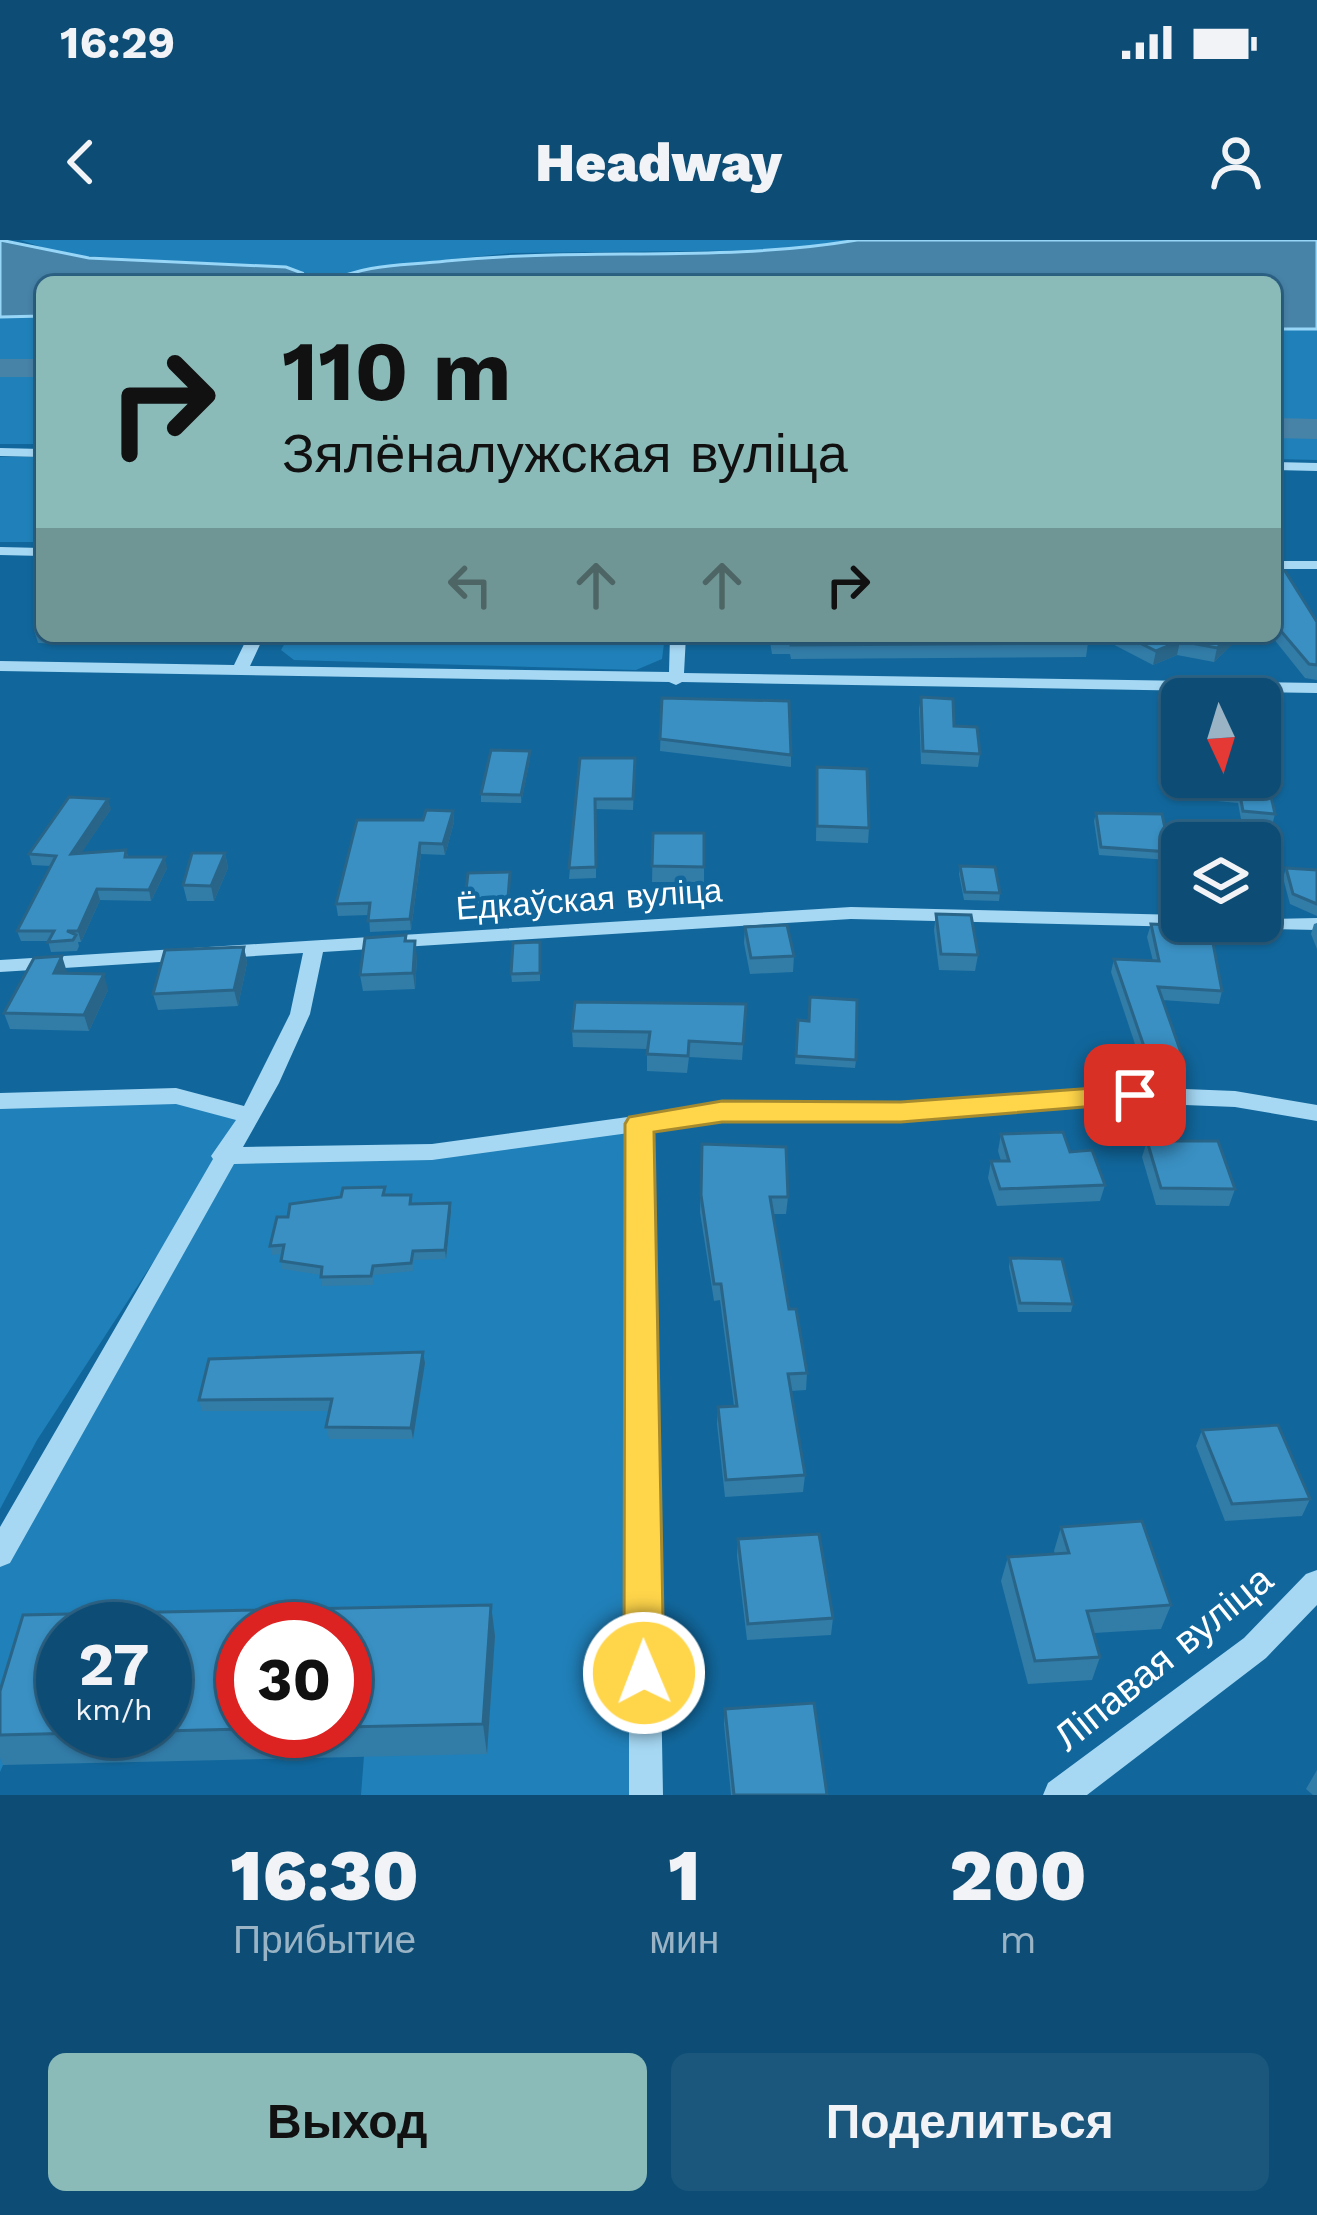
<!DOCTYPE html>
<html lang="ru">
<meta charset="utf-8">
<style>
body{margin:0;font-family:"Work Sans",sans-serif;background:#1b577d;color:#f1f3f6;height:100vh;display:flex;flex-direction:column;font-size:45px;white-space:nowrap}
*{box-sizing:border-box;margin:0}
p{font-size:39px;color:#9ab4c5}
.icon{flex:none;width:66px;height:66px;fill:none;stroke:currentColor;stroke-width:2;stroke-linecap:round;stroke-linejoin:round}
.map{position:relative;height:1555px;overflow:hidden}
.side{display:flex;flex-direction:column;background:#0d4d75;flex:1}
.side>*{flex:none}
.top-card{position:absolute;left:36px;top:36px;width:1245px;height:366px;border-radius:18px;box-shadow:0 3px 9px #0004,0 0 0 3px #2d6487;background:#8bbbb9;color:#111;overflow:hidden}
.needle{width:78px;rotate:176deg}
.controls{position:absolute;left:1161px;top:438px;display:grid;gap:24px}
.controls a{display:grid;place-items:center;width:120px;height:120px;border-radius:18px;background:#0d4d75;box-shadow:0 3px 9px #0004,0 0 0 3px #2d6487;font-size:60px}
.speed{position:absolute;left:36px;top:1362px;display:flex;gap:24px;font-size:60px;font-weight:700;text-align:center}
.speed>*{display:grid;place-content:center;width:156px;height:156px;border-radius:50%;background:#0d4d75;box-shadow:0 3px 9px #0004,0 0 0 3px #2d6487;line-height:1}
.speed small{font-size:30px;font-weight:400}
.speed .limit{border:18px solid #d22;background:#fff;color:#111}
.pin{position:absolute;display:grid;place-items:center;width:102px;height:102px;color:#fff;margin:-51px;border-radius:24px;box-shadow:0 6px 18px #0006}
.me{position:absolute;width:132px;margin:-66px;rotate:359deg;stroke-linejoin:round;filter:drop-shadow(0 0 9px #0008)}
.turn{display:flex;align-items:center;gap:42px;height:252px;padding:0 48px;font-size:54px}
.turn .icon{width:156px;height:156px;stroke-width:2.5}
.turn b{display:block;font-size:84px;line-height:102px}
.lanes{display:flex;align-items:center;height:114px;padding:0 48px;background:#0003;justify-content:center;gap:60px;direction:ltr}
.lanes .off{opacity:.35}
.eta{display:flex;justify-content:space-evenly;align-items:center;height:204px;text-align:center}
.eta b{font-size:72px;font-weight:800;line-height:84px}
.action{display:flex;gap:24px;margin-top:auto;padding:24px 48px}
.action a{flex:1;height:138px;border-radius:18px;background:#8bbbb9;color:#111;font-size:48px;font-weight:800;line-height:138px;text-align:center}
.action a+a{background:#1b577d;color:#f1f3f6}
.status{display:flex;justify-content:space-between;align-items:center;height:84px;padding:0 60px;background:#0d4d75;direction:ltr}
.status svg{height:33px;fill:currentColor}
header{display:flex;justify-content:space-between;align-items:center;height:156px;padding:0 48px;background:#0d4d75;font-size:54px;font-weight:800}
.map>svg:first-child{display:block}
</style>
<div class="status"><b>16:29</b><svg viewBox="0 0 49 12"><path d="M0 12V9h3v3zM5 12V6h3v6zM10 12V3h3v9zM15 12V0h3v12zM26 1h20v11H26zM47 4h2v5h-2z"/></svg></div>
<header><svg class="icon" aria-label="back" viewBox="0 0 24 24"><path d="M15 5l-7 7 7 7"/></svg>Headway<svg class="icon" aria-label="person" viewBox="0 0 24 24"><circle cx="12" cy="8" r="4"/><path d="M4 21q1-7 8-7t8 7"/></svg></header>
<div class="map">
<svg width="1317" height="1555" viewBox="0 0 1317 1555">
<rect width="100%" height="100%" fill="#11679c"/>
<!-- green -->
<path fill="#2080b9" d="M20,0H857L786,10L512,13L373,27L330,42H296L301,31L286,27L66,15Z
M42,76V204H0V77Z
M1275,89H1317V220L1275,219Z
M0,217H42V302H0Z
M289,396H665L662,419L636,430L294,420L281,410Z
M176,856L248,875L223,915L349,916L640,884L646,1555H361L364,1516L345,1389H63L0,1532V1314L208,938L37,1200L0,1269V861Z"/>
<!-- water -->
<path fill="#4782a7" stroke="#98d6f8" stroke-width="3" d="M0,0L89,18L286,27L302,33L296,42H42V76L0,77Z
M857,0H1317V89H1275V42H330C366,23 406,26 446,21C583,7 722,23 857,0Z"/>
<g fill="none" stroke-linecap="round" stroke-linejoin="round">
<!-- river -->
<path fill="#4782a7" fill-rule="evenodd" d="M0,119H42V137H0Z
M1275,178L1317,179V199L1275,198Z"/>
<!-- minor -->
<path fill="#a6d8f4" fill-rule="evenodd" d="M0,208L42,209V217L0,216Z
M1275,222L1317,223V231L1275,230Z
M0,307L42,308V316L0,315Z
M1275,321H1317V329H1275Z
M248,396H264L250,426L669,432L670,396H686L684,433L1317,443V453L682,442L676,445L669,442L0,431V421L234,425Z
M851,667L1182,675V681L1317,678V690L851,679L323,712L310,774L279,843L243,907L432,904L722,864H901L1135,847L1235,851L1317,865V881L1235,867L1135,863L901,880H722L651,890L663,1555H629V893L432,920L234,924L10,1323L0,1327V1287L213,919L211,916L236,880L176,864L0,869V853L176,848L244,866L290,774L303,713L0,732V720Z
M1317,1330V1365L1266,1418L1087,1555H1043L1048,1543L1244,1398L1306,1334Z"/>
</g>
<!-- wall -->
<path fill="#327ca8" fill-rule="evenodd" d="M1275,330L1317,382V440L1305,438L1273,398L1267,396H1275Z
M42,380V396H92L86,405L38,403L34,390Z
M769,396H1085L1088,403L1086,417L791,419L790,414H772Z
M1097,396H1241L1214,422L1177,415L1153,425Z
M921,457L954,486L980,514L978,527L921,524L919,469Z
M662,458L791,515V527L660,511Z
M530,511V519L521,563L481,562V554Z
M580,518H635L633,570L596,569V638L569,639Z
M817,527L869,588L868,603L816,601Z
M1190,537H1260L1275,574L1273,582L1241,579L1238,563L1195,559Z
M111,569L81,613L126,610L128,617L167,628L151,661L100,660L81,702H78L79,706L77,711L51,712L48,701H21L17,691L51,626L32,625L29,614Z
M453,571L454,582L445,615L421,614L411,690L370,692L369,675L338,676L336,664L423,580Z
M1096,573L1170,612L1168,620L1099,615L1094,581Z
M653,593H704V642H652Z
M225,613L228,628L214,661H187L183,645Z
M1180,624H1182V655L1176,639Z
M960,626L1000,653L999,661L964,660L959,634Z
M1286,628L1317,630V676L1290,664L1283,638Z
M510,632L509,674L467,675L465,659Z
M936,674L978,715L975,731L939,730L934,690Z
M1317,683V709L1311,694L1314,684Z
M1151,684L1222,751L1219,764L1162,760L1185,824L1182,837H1146L1111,732L1114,719L1153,721L1147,697Z
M745,687L794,716L793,732L750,734L744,703Z
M406,695L407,701L417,717L415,749L363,751L360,735Z
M540,702V741L512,742L511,734Z
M244,707L247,723L238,766L158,770L153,754Z
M66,733L108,750L89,791L10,789L4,773Z
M746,764L742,820L689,817L687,833L647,831V809L573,807L572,791Z
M798,780L808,781L856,820L855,828L795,824Z
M1001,894L1070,912L1105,945L1100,961L997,966L988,938L991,921H1001L998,911Z
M1147,901L1235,949L1229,966L1156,965L1142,917Z
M702,904L788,957L786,974H773L789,1069L807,1133L806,1150L791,1151L805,1235L803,1252L725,1257L717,1184L718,1167L734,1166L720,1060L714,1061L700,972Z
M385,947L386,955L412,964L451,971L446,1019L414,1020L413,1031L374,1035L373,1045L322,1046L321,1035L282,1029L281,1021L282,1014L272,1015L270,1006L288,977L341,957Z
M1010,1018L1073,1064L1071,1072H1018L1009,1027Z
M425,1123L413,1199H329L326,1187L330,1171H202L199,1160Z
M1202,1190L1310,1259L1302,1276L1225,1281L1196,1206Z
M1061,1287L1171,1365L1161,1389L1094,1393L1100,1417L1092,1440L1028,1444L1001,1341L1008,1317L1055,1314L1054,1311Z
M738,1299L833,1378L831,1395L747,1400L737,1316Z
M491,1365L495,1396L487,1514L3,1525L0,1518V1451L23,1375ZM63,1389H165V1491H63ZM243,1389H345V1491H243Z
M725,1469L827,1555H731L724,1484Z
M1317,1530V1555H1313L1306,1549Z"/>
<!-- shaded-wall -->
<path fill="#296588" d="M1230,396H1241L1214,422L1217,408Z
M1180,401L1177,415L1153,425L1156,411Z
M530,511V519L521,563V555Z
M108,559L111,569L74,624L71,614Z
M453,571L454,582L445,615L443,604Z
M420,603L421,614L411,690L410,679Z
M225,613L228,628L214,661L211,646Z
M165,617L167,628L151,661L149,650Z
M97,649L100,660L81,702L78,691Z
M415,701L417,717L415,749L413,733Z
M244,707L247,723L238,766L234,750Z
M62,716L67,732L54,733Z
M104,734L108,750L89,791L84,775Z
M450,963L451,971L446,1019L445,1010Z
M423,1112L425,1123L413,1199L411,1188Z
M491,1365L495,1396L487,1514L483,1484Z"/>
<!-- building -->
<path fill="#3a90c3" stroke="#296588" stroke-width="3" fill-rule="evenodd" d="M1275,330L1285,331L1317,382V425L1309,424L1275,384Z
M772,396H1085L1088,403L791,405V400H772Z
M1126,396H1230L1217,408L1180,401L1156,411Z
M921,457L953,459L954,486L977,487L980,514L923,511Z
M662,458L789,461L791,515L660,499Z
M1260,507L1275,574L1243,571L1240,555L1197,551L1194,537H1260Z
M491,510L530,511L521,555L481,554Z
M580,518H635L633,559H595L596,627L569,628Z
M817,527L867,529L869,588L817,586Z
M69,557L108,559L71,614L126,610L125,617H165L149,650L97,649L78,691H67L76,695L73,700L48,702L54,691H17L56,616L29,614Z
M426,570L453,571L443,604L420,603L410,679L368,681L370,663L336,664L357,580H423Z
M1096,573L1162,574L1170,612L1101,607Z
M653,593H704V627L652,626Z
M192,613H225L211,646L183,645Z
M960,626L995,627L1000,653L965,652Z
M1286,628L1317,630V664L1293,654Z
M510,632L508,658L465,659L468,633Z
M936,674L971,675L978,715L941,714Z
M1151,684L1210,687L1222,751L1158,747L1185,824H1150L1114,719L1159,721Z
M787,685L794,716L751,718L745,687Z
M406,695L405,701H415L413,733L360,735L365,698Z
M540,702V733L511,734L513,703Z
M244,707L234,750L153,754L165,710Z
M62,716L54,733L104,734L84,775L4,773L34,718Z
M810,757L857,760L856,820L796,816L798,780L809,781Z
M575,762L746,764L743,804L689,801L688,816L647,814L650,792L572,791Z
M1063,892L1070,912L1092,910L1105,945L1000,949L991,921H1009L1001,894Z
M1147,901H1218L1235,949L1161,948Z
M702,904L786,907L788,957H770L789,1069H796L807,1133L788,1134L805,1235L726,1240L718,1167L737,1166L721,1044H714L701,955Z
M385,947L383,955H411L410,964L450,963L445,1010L413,1011L411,1023L373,1026L371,1036L321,1037L322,1027L281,1021L284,1005L270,1006L277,977H288L290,964L341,957L343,948Z
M1010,1018L1062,1019L1073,1064L1020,1063Z
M423,1112L411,1188L326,1187L332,1159L199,1160L209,1119Z
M1278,1185L1310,1259L1232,1264L1202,1190Z
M1142,1281L1171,1365L1087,1371L1100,1417L1035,1421L1008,1317L1069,1313L1061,1287Z
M819,1294L833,1378L748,1384L738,1299Z
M491,1365L483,1484L345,1487V1389H243V1489L0,1495V1451L23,1375ZM63,1389H165V1491H63Z
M814,1463L827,1555H734L725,1469Z"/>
<!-- route -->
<path fill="#ffd54a" stroke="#a68a30" stroke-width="3" d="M1135,845L1145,848L1150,855L1145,862L901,882H722L654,892L664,1433L658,1447L644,1452L630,1447L624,1433L625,884L629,877L722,861L901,862Z"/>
<g text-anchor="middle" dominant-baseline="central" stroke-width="9" stroke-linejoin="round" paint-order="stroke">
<!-- street labels -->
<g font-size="33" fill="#fff" stroke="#11679c">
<text transform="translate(589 659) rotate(-4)">Ёдкаўская вуліца</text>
</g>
<!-- near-street labels -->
<g font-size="39" fill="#fff" stroke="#11679c">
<text transform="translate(1163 1418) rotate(-39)">Ліпавая вуліца</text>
</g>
</g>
</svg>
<div class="controls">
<a><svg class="needle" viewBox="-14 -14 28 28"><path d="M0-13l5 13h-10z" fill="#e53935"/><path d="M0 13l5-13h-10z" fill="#9ab4c5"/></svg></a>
<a><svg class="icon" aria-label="layers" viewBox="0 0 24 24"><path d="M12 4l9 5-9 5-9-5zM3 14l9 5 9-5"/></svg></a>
</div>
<div class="speed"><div>27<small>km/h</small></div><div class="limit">30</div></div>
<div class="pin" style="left:1135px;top:855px;background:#d93025"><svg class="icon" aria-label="arrive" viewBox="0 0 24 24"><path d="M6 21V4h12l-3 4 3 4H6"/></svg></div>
<svg class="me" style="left:644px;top:1433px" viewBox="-20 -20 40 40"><circle r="17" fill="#ffd54a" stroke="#fff" stroke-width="3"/><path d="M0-11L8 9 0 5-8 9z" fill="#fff"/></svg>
<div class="top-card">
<div class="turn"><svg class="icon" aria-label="right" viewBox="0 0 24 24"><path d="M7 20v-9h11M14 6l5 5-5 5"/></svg><div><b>110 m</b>Зялёналужская вуліца</div></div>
<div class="lanes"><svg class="icon off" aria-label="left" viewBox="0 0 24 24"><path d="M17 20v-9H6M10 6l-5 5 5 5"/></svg><svg class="icon off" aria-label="ahead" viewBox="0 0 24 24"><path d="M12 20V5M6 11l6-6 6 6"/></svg><svg class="icon off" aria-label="ahead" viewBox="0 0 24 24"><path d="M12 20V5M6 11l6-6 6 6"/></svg><svg class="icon" aria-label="right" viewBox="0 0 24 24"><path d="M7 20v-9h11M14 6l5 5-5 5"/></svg></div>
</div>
</div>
<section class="side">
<div class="eta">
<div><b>16:30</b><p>Прибытие</p></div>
<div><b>1</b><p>мин</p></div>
<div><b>200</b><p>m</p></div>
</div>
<div class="action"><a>Выход</a><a>Поделиться</a></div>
</section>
